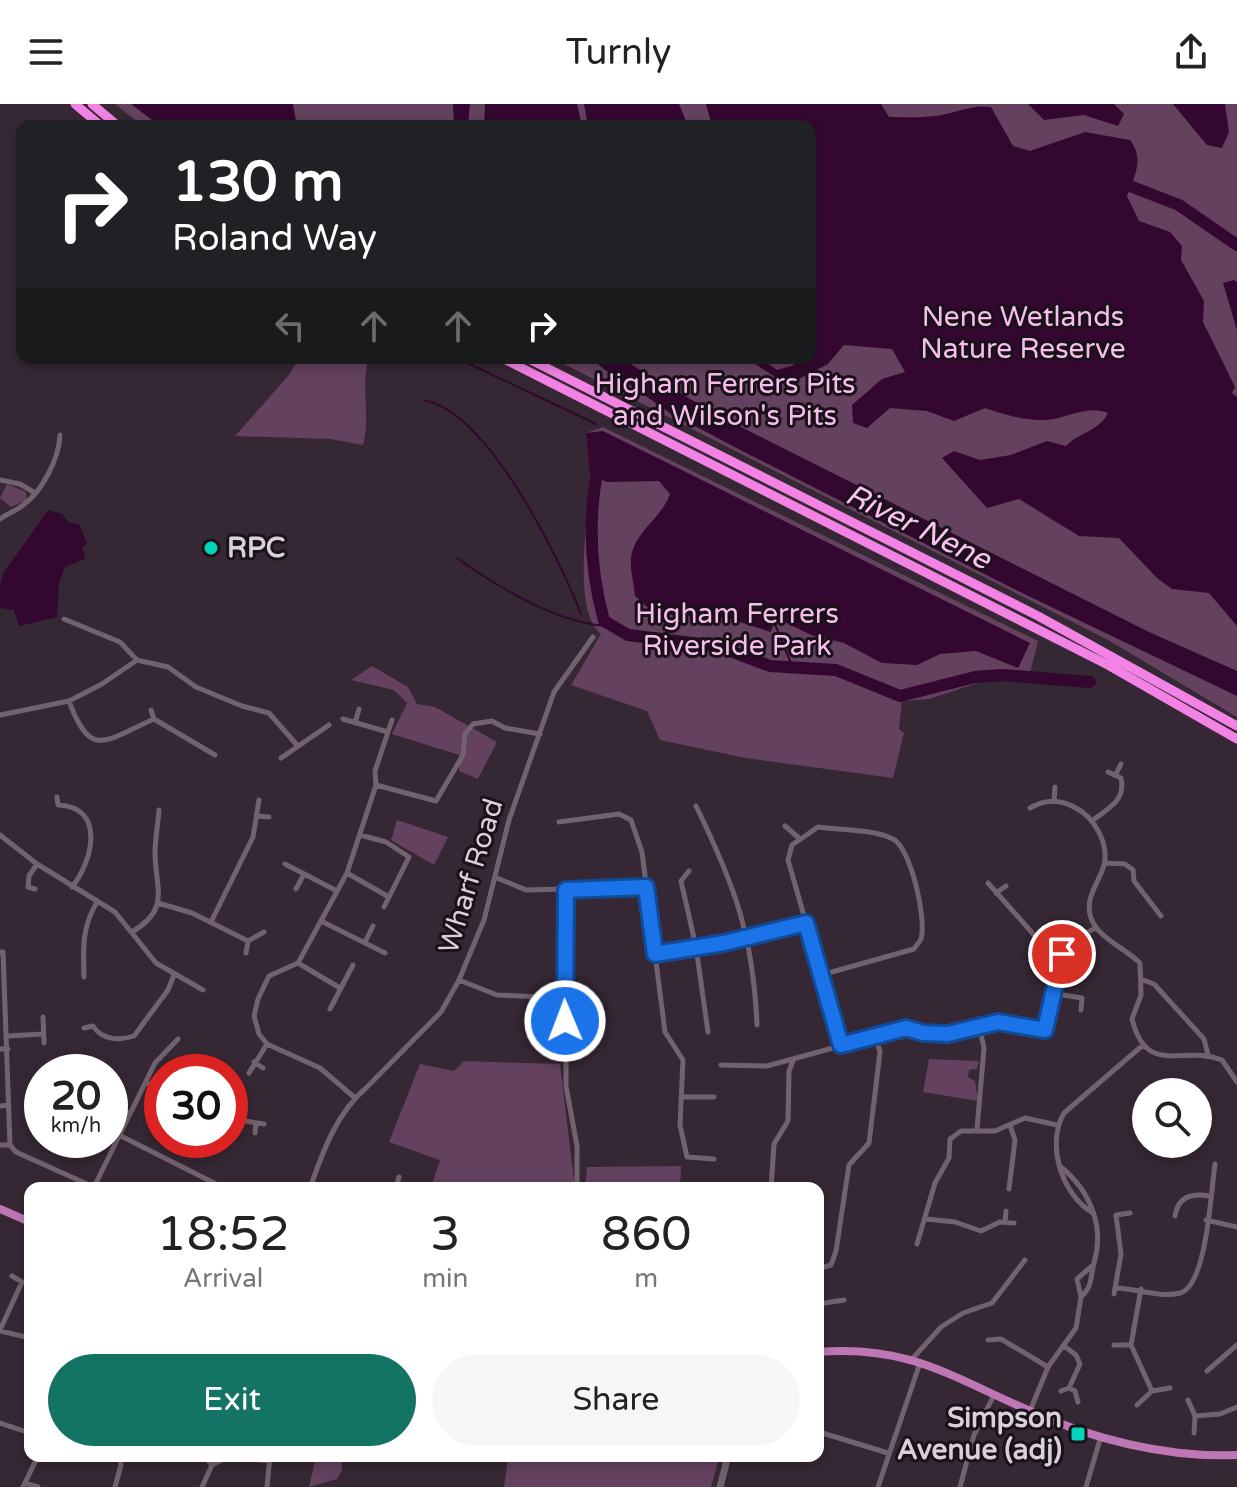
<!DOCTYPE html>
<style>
body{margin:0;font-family:"Varela Round",sans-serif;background:#f6f6f6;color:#222;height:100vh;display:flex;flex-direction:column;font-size:30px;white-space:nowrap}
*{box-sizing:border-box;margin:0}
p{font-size:26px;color:#767676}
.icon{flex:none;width:44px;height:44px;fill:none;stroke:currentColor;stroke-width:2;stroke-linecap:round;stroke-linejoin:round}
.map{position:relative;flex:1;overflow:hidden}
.drawer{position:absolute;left:24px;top:1078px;width:800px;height:280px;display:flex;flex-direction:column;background:#fff;border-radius:16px;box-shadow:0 4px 12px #0003}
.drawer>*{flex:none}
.guide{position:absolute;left:16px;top:16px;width:800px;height:244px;border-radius:16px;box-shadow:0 4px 12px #0003;background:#202124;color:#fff;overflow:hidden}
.fabs{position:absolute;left:1132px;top:974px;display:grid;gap:16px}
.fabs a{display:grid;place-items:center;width:80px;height:80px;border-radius:50%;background:#fff;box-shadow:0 4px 12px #0003;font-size:40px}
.speed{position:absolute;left:24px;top:950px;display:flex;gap:16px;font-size:40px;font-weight:700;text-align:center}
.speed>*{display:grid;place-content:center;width:104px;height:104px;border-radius:50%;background:#fff;box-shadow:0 4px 12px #0003;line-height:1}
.speed small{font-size:20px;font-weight:400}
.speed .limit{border:12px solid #d22;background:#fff;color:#111}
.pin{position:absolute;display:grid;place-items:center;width:68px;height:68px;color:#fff;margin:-34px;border:4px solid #fff;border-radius:50%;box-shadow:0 2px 8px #0007}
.me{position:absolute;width:88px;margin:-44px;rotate:359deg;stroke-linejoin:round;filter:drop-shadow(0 0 6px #0008)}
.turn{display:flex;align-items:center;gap:28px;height:168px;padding:0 24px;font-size:36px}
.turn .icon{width:104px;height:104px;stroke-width:2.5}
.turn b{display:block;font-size:56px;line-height:68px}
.lanes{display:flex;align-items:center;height:76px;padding:0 24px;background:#0003;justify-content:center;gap:40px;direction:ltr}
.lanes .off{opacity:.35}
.eta{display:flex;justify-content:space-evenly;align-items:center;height:136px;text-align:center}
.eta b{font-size:48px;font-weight:600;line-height:56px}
.action{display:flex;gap:16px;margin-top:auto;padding:16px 24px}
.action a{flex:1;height:92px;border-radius:48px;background:#137365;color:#fff;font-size:32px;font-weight:600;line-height:92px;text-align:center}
.action a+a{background:#f6f6f6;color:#222}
header{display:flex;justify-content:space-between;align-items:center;height:104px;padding:0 24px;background:#fff;font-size:36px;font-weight:600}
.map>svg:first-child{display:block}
</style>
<header><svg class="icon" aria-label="menu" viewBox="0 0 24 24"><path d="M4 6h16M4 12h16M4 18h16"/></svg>Turnly<svg class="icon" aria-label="share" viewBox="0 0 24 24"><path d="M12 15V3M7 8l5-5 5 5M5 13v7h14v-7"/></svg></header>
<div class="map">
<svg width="1237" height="1383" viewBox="0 0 1237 1383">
<rect width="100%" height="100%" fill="#352733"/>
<!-- green -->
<path fill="#64415f" d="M115,0H1237V613L1108,536L552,254H810V22H143Z
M299,254H369C360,282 371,312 363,341L330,335L235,332L289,271Z
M603,323L1038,537L1029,573L1002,571L929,595L902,597L899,625L904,629L893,674L745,654L660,636L647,607L571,581L601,530C571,506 589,409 590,373C590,358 587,344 586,329Z
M7,380L26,388L27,396L11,403L0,394Z
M372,562L408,583L417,600L435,603L497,638L478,675L459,667V651L392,630L407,599L394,586L351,576Z
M397,716L448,733L434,761L391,736Z
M929,955L979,957L977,965L969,966L968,973L975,977L978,997L923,988Z
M464,957L560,960L575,1084H431L440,1056L389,1038L420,960L454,967Z
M681,1062L680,1084H585L587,1063Z
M316,1352H342V1366L337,1375L309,1383Z
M565,1352H720L711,1383H504L508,1354Z"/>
<!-- water -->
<path fill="#33072f" d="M131,0H293L297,22H160Z
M453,0H470L468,22H454Z
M485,0H577L582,22H484Z
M584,0H679L688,22H588Z
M706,0H881L889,13C904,13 920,14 935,12C954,10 972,0 991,3L1013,42L1030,47L1085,28L1130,36C1145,56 1134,72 1127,92L1139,117L1170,128L1182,142L1181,156L1204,197L1203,218L1235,283L1232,289L1237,293V522L1209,489L1172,485L1157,474L1119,434L1079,432L1019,395L987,404L942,354L954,347L980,356L1011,351L1047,337L1066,342C1080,328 1099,327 1108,309C1085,300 1065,317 1041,316C1021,316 1003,310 985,304L954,317L927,307L890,304L867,324L853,319L852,301L882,275L905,268L892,245L844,241L828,260L787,281L746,254H760L777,266L794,261L795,254H810V22H712Z
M1028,0H1114L1124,10L1118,22L1084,11L1044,16Z
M1173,0H1225L1229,28L1222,44L1207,41Z
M1234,176L1237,178V226L1223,179Z
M590,254H620L721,313L1149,528L1237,567V592L1018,487L748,350L670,309L626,278L622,279Z
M603,327L1030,539L1018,564L976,547L940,550L917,561L882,559L844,539L811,531L781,516L774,518L771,528L727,514L655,510L635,492C634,480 630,466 631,454C634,428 662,414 670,390L659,377L607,378L590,371L586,329Z
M48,406L62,410L69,419L79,420L87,439L82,444L85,451L84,455L65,463L59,479L57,513L19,522L14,506L0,504V480L4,468Z"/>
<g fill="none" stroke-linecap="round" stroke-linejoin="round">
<!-- stream -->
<path stroke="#33072f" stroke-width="2" d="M457,254L596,320
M423,296C487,306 559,453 581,510
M457,454C496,482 560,521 609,522
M774,518L793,564"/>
<!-- river -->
<path stroke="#33072f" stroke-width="12" d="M1117,77L1179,101L1237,141
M596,374C588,422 591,469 604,517L628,531L717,542L770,562L836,566L900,592L975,573L1002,571L1090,578"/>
<!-- street -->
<path stroke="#72626f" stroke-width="5" d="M0,376L20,380L35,389
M0,415C7,410 15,407 22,402C42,388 59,355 60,331
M64,515L120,538L137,556L168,563L196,583L242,602L269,609L297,641
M69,597C91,657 106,636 154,615L215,651
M151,606L154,615
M0,611L69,597L102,580L137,556
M343,615L388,628L375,667L376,681
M355,619L359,605
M388,628L392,616
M281,654L329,621
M1116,670L1121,660
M376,681L436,697L463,651L465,630L473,620L492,617L505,624L540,630
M57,693L58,701C106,703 93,757 72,783
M1054,697L1055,683
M696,702C735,782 753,831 757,921
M1030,704C1046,695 1060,695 1076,704C1095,714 1109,740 1104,761C1099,779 1084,794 1091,814C1097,833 1126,845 1140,859L1141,891L1132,915C1147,974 1182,940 1222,956L1237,978
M258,712L269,713
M1093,716C1109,704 1126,696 1121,674L1108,668
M559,718L619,710L631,716L642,748L665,928L683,956L680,1021L687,1053L714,1055
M785,722L799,734
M0,731L37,760L115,808L156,859L203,886
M360,731L386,738L409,753L384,803
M1105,759L1125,760L1133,766L1134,777L1161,812
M285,760L337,787
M689,767L681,777L696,843L708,928
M347,769L389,793
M497,774L526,786L646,783
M988,779L1035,832L1062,850
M35,785L28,783L29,772L37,760
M296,785L304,770
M566,786V982L577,1042V1084
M996,789L1006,782
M158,799L192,809L248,837
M321,817L385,849
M211,818L253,733L259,696
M132,828C170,805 156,787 155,750C155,735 158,720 159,706
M365,838L373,822
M0,848H3L10,1041L16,1048L96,1084
M246,849L248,837L264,828
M655,850L724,839L806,819
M298,859L340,884
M821,871L914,845C914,844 921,836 921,835C927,816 911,744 893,735C873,725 840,726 818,723L792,741L788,756L841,941
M84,873C83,844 82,823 97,798
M459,876L497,891L565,894
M1143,876L1154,880L1204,935L1208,951
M1051,889L1082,894L1081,906
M330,905L353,861
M43,913L44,939
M84,924L93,922C102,936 119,937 134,932L168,886L174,871
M8,932L42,930
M0,945H8
M254,958L263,964
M721,961L767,962L906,924L923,929L948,930L998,918L1045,926C1052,884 1052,843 1096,824
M249,969L267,940
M146,978L162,986
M354,993L320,964L267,940L259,930L254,912L258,895L269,872L298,859L347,769L376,681
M681,993H714
M110,1001L129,1009
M0,1002L9,1001
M230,1011L245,1017L264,1020
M977,1025L984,944L979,921
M255,1029L256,1019
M119,1031L224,1084
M0,1041H10
M1061,1063C1090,1087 1105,1122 1094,1159C1090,1173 1093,1182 1081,1193
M94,1083L155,959L178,935
M310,1084C323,1047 337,1008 367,983L441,908L459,876L484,816L509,716L554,588L593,533
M396,1084L399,1073
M771,1084L774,1040L788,1017L789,967L793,957
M1009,1085L1015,1036L1010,1021
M1093,1109C1061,1090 1046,1040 1064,1009L1143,941
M1175,1112C1178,1092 1192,1089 1210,1092
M926,1115L955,1118L981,1127L1000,1118L1014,1119
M1206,1116L1237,1123
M1005,1118L1006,1107
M917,1140L935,1079L949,1054L950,1035L961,1027H995L1025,1014L1057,1021
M818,1165L831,1161L836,1147L849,1061L869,1039L880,948L875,931
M1117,1184C1136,1185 1163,1194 1180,1189C1207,1182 1211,1086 1215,1060
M1141,1185L1131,1241L1152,1287L1170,1284
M1114,1190L1121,1150L1116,1111L1130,1109
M818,1200L844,1196
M0,1226L22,1178L12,1172
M0,1227L30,1234
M988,1236L1001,1235L1048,1263
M1114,1241H1131
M1064,1242L1076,1251L1080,1260L1069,1284L1075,1287L1078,1298
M913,1254L941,1223L963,1209L992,1199L1025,1156
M1207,1267L1237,1241
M1061,1287L1069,1284
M1188,1296L1195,1312L1194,1329
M1137,1301L1152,1287
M1030,1307L1048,1263L1076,1224L1081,1193L1077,1175L1093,1161
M1195,1312L1220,1310L1237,1303
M0,1319L30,1329
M819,1328L888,1349
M204,1352L212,1361
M25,1379L38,1383
M23,1383L38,1352
M115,1383L121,1361L119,1352
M202,1383L212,1361L227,1353L270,1357
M267,1383L270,1352
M878,1383L920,1259
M960,1383L974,1331L994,1291
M1086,1383L1101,1332"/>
<!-- secondary -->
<path stroke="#72626f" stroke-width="7" d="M720,1383L728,1352"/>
<!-- primary -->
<path stroke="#bf76b5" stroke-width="8" d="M0,1105L30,1118
M818,1248C908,1241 950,1272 1028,1306C1091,1335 1167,1354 1237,1351"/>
<!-- highway -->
<path stroke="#f283e4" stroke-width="9" d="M75,0L101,22
M92,0L118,22
M502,254L1108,561L1237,635
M527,254L1038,512L1237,622"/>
</g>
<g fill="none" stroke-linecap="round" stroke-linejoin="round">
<defs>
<path id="route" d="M565,917L566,786L646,783L655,850L724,839L806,819L841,941L906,924L923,929L948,930L998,918L1045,926L1062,850"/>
</defs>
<!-- route casing -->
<use href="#route" stroke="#114b97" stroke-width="20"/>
<!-- route -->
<use href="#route" stroke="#1a73e8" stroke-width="14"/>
</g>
<!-- markers -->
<g fill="#00d5b7" stroke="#191218" stroke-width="3">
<circle cx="211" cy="444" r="8"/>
<rect x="1070" y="1322" width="16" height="16" rx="4"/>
</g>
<g text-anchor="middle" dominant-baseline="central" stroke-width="6" stroke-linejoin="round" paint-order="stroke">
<!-- park labels -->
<g font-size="28" fill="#f8bcee" stroke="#191218">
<text x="1023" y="213">Nene Wetlands<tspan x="1023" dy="32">Nature Reserve</tspan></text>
<text x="725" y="280">Higham Ferrers Pits<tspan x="725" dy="32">and Wilson's Pits</tspan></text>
<text x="737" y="510">Higham Ferrers<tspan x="737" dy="32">Riverside Park</tspan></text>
</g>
<!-- poi labels -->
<g font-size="28" font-weight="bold" fill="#dad0d8" stroke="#191218" text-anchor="start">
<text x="227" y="444">RPC</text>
<text x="1062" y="1314" text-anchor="end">Simpson<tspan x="1062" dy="32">Avenue (adj)</tspan></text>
</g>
<!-- street labels -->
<g font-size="28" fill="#dad0d8" stroke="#191218">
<text transform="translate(471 772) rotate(-73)">Wharf Road</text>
</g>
<!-- water labels -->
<g font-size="30" font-style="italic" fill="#fcc0f3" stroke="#191218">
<text transform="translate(918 423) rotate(26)">River Nene</text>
</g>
</g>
</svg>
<div class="fabs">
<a><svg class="icon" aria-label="search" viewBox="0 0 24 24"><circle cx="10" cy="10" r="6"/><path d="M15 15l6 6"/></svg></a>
</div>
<div class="speed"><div>20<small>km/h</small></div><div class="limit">30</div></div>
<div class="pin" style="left:1062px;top:850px;background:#d93025"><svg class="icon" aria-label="arrive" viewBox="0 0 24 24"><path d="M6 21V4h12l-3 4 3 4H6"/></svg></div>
<svg class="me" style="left:565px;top:917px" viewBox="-20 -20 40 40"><circle r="17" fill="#1a73e8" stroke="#fff" stroke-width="3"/><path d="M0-11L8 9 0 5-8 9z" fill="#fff"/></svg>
<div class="guide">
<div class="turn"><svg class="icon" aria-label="right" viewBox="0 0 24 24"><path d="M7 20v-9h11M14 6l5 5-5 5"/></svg><div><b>130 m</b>Roland Way</div></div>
<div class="lanes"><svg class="icon off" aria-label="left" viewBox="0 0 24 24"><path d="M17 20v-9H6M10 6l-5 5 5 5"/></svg><svg class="icon off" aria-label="ahead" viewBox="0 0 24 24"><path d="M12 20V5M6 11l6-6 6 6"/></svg><svg class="icon off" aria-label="ahead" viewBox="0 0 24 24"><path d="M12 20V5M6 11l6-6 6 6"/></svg><svg class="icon" aria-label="right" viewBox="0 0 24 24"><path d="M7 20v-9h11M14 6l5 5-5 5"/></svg></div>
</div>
<section class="drawer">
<div class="eta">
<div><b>18:52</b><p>Arrival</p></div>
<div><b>3</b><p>min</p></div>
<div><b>860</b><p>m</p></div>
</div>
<div class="action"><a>Exit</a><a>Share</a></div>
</section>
</div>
